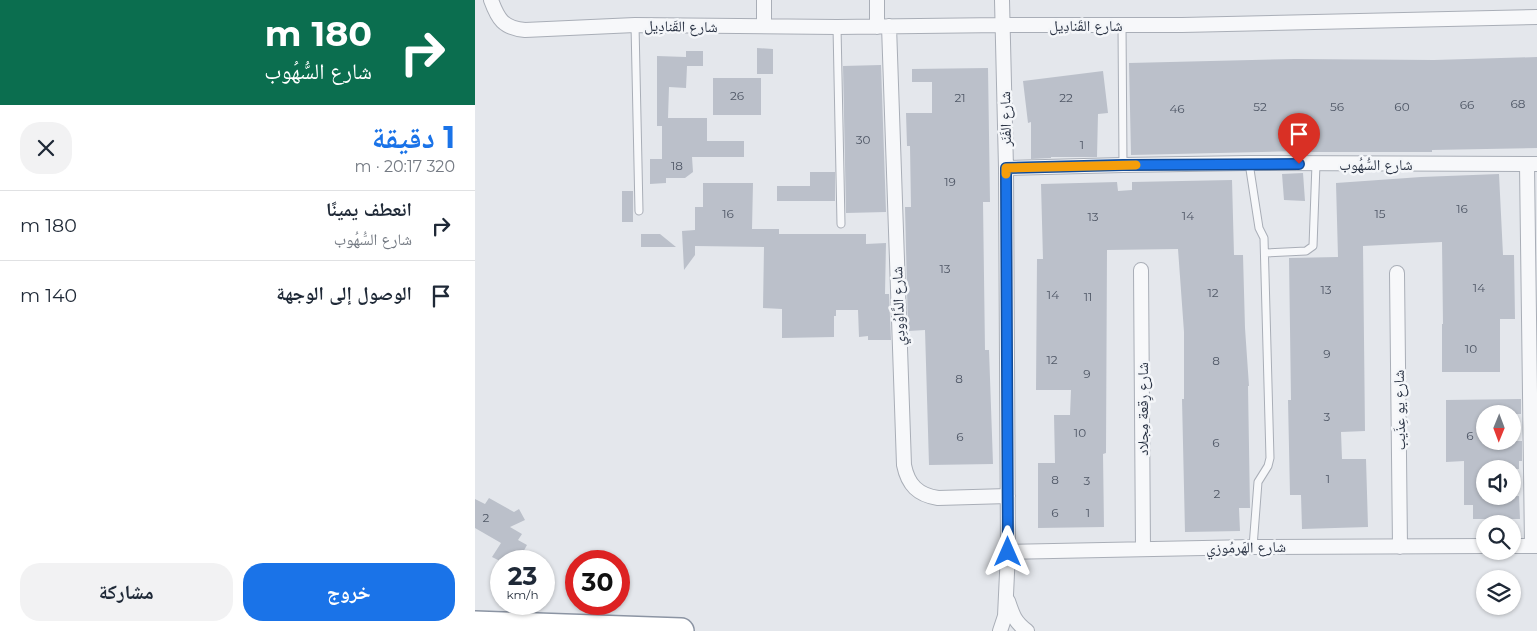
<!DOCTYPE html>
<html lang="ar">
<meta charset="utf-8">
<style>
body{margin:0;font-family:Montserrat,"Noto Naskh Arabic",sans-serif;background:#f2f2f3;color:#1f2937;direction:rtl;height:100vh;display:flex;flex-direction:column;font-size:19px;white-space:nowrap}
*{box-sizing:border-box;margin:0}
p{font-size:16px;color:#747a83}
.icon{flex:none;width:28px;height:28px;fill:none;stroke:currentColor;stroke-width:2;stroke-linecap:round;stroke-linejoin:round}
.map{position:relative;flex:1;overflow:hidden;direction:ltr}
.details{display:flex;flex-direction:column;background:#fff;width:475px}
.details>*{flex:none}
.hud{background:#0b6e4f;color:#fff;overflow:hidden}
.needle{width:32px;rotate:181deg}
.controls{position:absolute;left:1001px;top:405px;display:grid;gap:10px}
.controls a{display:grid;place-items:center;width:45px;height:45px;border-radius:50%;background:#fff;box-shadow:0 1px 4px #0004;font-size:25px}
.speed{position:absolute;left:15px;top:550px;display:flex;gap:10px;font-size:25px;font-weight:700;text-align:center}
.speed>*{display:grid;place-content:center;width:65px;height:65px;border-radius:50%;background:#fff;box-shadow:0 1px 4px #0004;line-height:1}
.speed small{font-size:12px;font-weight:400}
.speed .limit{border:8px solid #d22;background:#fff;color:#111}
.pin{position:absolute;display:grid;place-items:center;width:42px;height:42px;color:#fff;margin:-51px -21px;border-radius:50% 50% 50% 0;rotate:-45deg;box-shadow:0 0 5px #0007}
.pin .icon{rotate:45deg}
.me{position:absolute;width:55px;margin:-28px;rotate:0deg;stroke-linejoin:round;filter:drop-shadow(0 0 4px #0008)}
.turn{display:flex;align-items:center;gap:18px;height:105px;padding:0 20px;font-size:22px}
.turn .icon{width:65px;height:65px;stroke-width:2.5}
.turn b{display:block;font-size:35px;line-height:42px}
.round{display:grid;place-items:center;flex:none;width:52px;height:52px;border-radius:20px;background:#f2f2f3}
.head{display:flex;align-items:center;justify-content:space-between;height:85px;padding:0 20px}
h1{font-size:30px;font-weight:700;line-height:38px;color:#1a73e8}
.button{display:flex;gap:10px;margin-top:auto;padding:10px 20px}
.button a{flex:1;height:58px;border-radius:20px;background:#1a73e8;color:#fff;font-size:20px;font-weight:700;line-height:58px;text-align:center}
.button a+a{background:#f2f2f3;color:#1f2937}
ul{padding:0;list-style:none}
li{display:flex;align-items:center;gap:15px;height:70px;padding:0 20px;border-top:1px solid #e0e1e3}
li div{flex:1}
li b{display:block;font-size:19px}
li em{font-style:normal}
main{display:flex;flex:1;min-height:0}
.map>svg:first-child{display:block}
</style>
<main>
<div class="map">
<svg width="1062" height="631" viewBox="0 0 1062 631">
<rect width="100%" height="100%" fill="#e4e7ec"/>
<!-- building -->
<path fill="#bbc0ca" d="M282,48L298,49V74H282Z
M211,51H228V66H212L211,88L194,87L193,118H232V141H269V157H217L218,172L210,178H191V183L175,184V159H187V126H182V56L211,57Z
M1062,57V148L957,150V152H827V151L656,155L654,63L820,59L959,60Z
M406,65L411,212L371,213L368,66Z
M513,68L515,202H508L510,350H514L518,464L454,465L450,330L433,331L430,207H436L435,146H432L431,113H457V82H437V69Z
M628,71L633,113L623,114L622,157H576V158L556,159V122L553,123L548,81Z
M238,78H286V115H238Z
M335,172H360V201H302V186H335Z
M828,173L830,201L809,200L807,174Z
M1024,174L1028,255H1039L1040,319H1025V372H967V324H968L967,242L888,246L890,431L866,432L867,459H891L893,527L827,529L826,495H815L813,400H816L814,258L863,257L861,183L946,177Z
M757,180L759,255H768L770,328L774,386H773L775,508H764L765,531L710,532L707,399H709V332L703,249L632,250L631,453L628,454L629,527L563,528V463H580L579,415H595L596,390H561L562,259H568L566,184L642,182L643,191L657,190V182Z
M228,183H278L277,229H304V234H391V244L411,243L410,294H414L416,340H393V336L384,337L383,310H361V316H359V337L307,338V309L288,308L289,247L220,246V255L209,270L207,231L220,230V207H228Z
M147,191H158V222H147Z
M166,234H185L201,247H166Z
M1046,399V414H1010V441H1047V461H1044V469H1010V496H1044L1045,519H998V505H989V461L971,462V400Z
M14,498L39,512L44,509L50,520L35,527L47,534L43,540L52,545L47,554L59,561H25L17,557L26,543L0,528V499L10,504Z"/>
<g fill="none" stroke-linecap="round" stroke-linejoin="round">
<defs>
<path id="lane" d="M160,25L164,211
M647,25L648,165
M362,27L366,224
M774,163L784,228L789,238L795,458L793,466L783,482L778,547
M790,253L831,251L838,246L841,164"/>
<path id="street" d="M16,0C23,19 28,28 50,30L160,25L362,27L527,25H707L1062,17
M289,0V26
M414,26L429,465C433,485 443,495 463,498L533,496
M402,27V0
M1052,165L1057,546
M531,168L648,165L774,163L1062,164
M666,270L668,549
M922,273L925,547
M1038,546H1062
M533,552L778,547L1010,546
M533,601C538,616 540,622 552,631
M525,631L530,616L533,552L531,168L527,0"/>
<path id="highway" d="M0,624L206,631"/>
</defs>
<!-- lane casing -->
<use href="#lane" stroke="#a9aeb7" stroke-width="9"/>
<!-- street casing -->
<use href="#street" stroke="#a9aeb7" stroke-width="16"/>
<!-- highway casing -->
<use href="#highway" stroke="#8b94a3" stroke-width="28"/>
<!-- lane -->
<use href="#lane" stroke="#f7f8fa" stroke-width="7"/>
<!-- street -->
<use href="#street" stroke="#f7f8fa" stroke-width="14"/>
<!-- highway -->
<use href="#highway" stroke="#fff" stroke-width="25"/>
</g>
<g fill="none" stroke-linecap="round" stroke-linejoin="round">
<defs>
<path id="route" d="M533,552L531,168L648,165L824,164"/>
</defs>
<!-- route casing -->
<use href="#route" stroke="#114b97" stroke-width="12"/>
<!-- route -->
<use href="#route" stroke="#1a73e8" stroke-width="9"/>
<!-- slow -->
<path stroke="#f59e0b" stroke-width="9" d="M531,174V168L661,165"/>
</g>
<g text-anchor="middle" dominant-baseline="central" stroke-width="5" stroke-linejoin="round" paint-order="stroke">
<!-- number labels -->
<g font-size="12" fill="#4f5766">
<text x="262" y="95">26</text>
<text x="485" y="97">21</text>
<text x="591" y="97">22</text>
<text x="1043" y="103">68</text>
<text x="992" y="104">66</text>
<text x="785" y="106">52</text>
<text x="862" y="106">56</text>
<text x="927" y="106">60</text>
<text x="702" y="108">46</text>
<text x="388" y="139">30</text>
<text x="607" y="144">1</text>
<text x="202" y="165">18</text>
<text x="475" y="181">19</text>
<text x="987" y="208">16</text>
<text x="253" y="213">16</text>
<text x="905" y="213">15</text>
<text x="713" y="215">14</text>
<text x="618" y="216">13</text>
<text x="470" y="268">13</text>
<text x="1004" y="287">14</text>
<text x="851" y="289">13</text>
<text x="738" y="292">12</text>
<text x="578" y="294">14</text>
<text x="613" y="296">11</text>
<text x="996" y="348">10</text>
<text x="852" y="353">9</text>
<text x="577" y="359">12</text>
<text x="741" y="360">8</text>
<text x="612" y="373">9</text>
<text x="484" y="378">8</text>
<text x="852" y="416">3</text>
<text x="605" y="432">10</text>
<text x="995" y="435">6</text>
<text x="485" y="436">6</text>
<text x="741" y="442">6</text>
<text x="853" y="478">1</text>
<text x="580" y="479">8</text>
<text x="612" y="480">3</text>
<text x="742" y="493">2</text>
<text x="580" y="512">6</text>
<text x="613" y="512">1</text>
<text x="11" y="517">2</text>
</g>
<!-- street labels -->
<g font-size="15" fill="#2b3445" stroke="#f4f6f9">
<text x="611" y="25">شارع القَنادِيل</text>
<text transform="translate(206 26) rotate(1)">شارع القَنادِيل</text>
<text transform="translate(530 119) rotate(-91)">شارع الفَنَر</text>
<text x="901" y="164">شارع السُّهُوب</text>
<text transform="translate(423 306) rotate(-92)">شارع الدَّاوُودِي</text>
<text transform="translate(667 409) rotate(-90)">شارع رِقعة مِجلاد</text>
<text transform="translate(924 410) rotate(-91)">شارع يو عِذَيب</text>
<text transform="translate(771 547) rotate(-1)">شارع الهَرمُوزي</text>
</g>
</g>
</svg>
<div class="controls">
<a><svg class="needle" viewBox="-14 -14 28 28"><path d="M0-13l5 13h-10z" fill="#e53935"/><path d="M0 13l5-13h-10z" fill="#747a83"/></svg></a>
<a><svg class="icon" aria-label="sound" viewBox="0 0 24 24"><path d="M4 9h4l5-4v14l-5-4H4zM17 9q2 3 0 6"/></svg></a>
<a><svg class="icon" aria-label="search" viewBox="0 0 24 24"><circle cx="10" cy="10" r="6"/><path d="M15 15l6 6"/></svg></a>
<a><svg class="icon" aria-label="layers" viewBox="0 0 24 24"><path d="M12 4l9 5-9 5-9-5zM3 14l9 5 9-5"/></svg></a>
</div>
<div class="speed"><div>23<small>km/h</small></div><div class="limit">30</div></div>
<div class="pin" style="left:824px;top:164px;background:#d93025"><svg class="icon" aria-label="arrive" viewBox="0 0 24 24"><path d="M6 21V4h12l-3 4 3 4H6"/></svg></div>
<svg class="me" style="left:533px;top:552px" viewBox="-20 -20 40 40"><path d="M0-17L14 15 0 8-14 15z" fill="#1a73e8" stroke="#fff" stroke-width="4"/></svg>
</div>
<section class="details">
<div class="hud">
<div class="turn"><svg class="icon" aria-label="right" viewBox="0 0 24 24"><path d="M7 20v-9h11M14 6l5 5-5 5"/></svg><div><b>180 m</b>شارع السُّهُوب</div></div>
</div>
<div class="head"><div><h1>1 دقيقة</h1><p>320 m · 20:17</p></div><a class="round"><svg class="icon" aria-label="close" viewBox="0 0 24 24"><path d="M6 6l12 12M18 6L6 18"/></svg></a></div>
<ul>
<li><svg class="icon" aria-label="right" viewBox="0 0 24 24"><path d="M7 20v-9h11M14 6l5 5-5 5"/></svg><div><b>انعطف يمينًا</b><p>شارع السُّهُوب</p></div><em>180 m</em></li>
<li><svg class="icon" aria-label="arrive" viewBox="0 0 24 24"><path d="M6 21V4h12l-3 4 3 4H6"/></svg><div><b>الوصول إلى الوجهة</b></div><em>140 m</em></li>
</ul>
<div class="button"><a>خروج</a><a>مشاركة</a></div>
</section>
</main>
